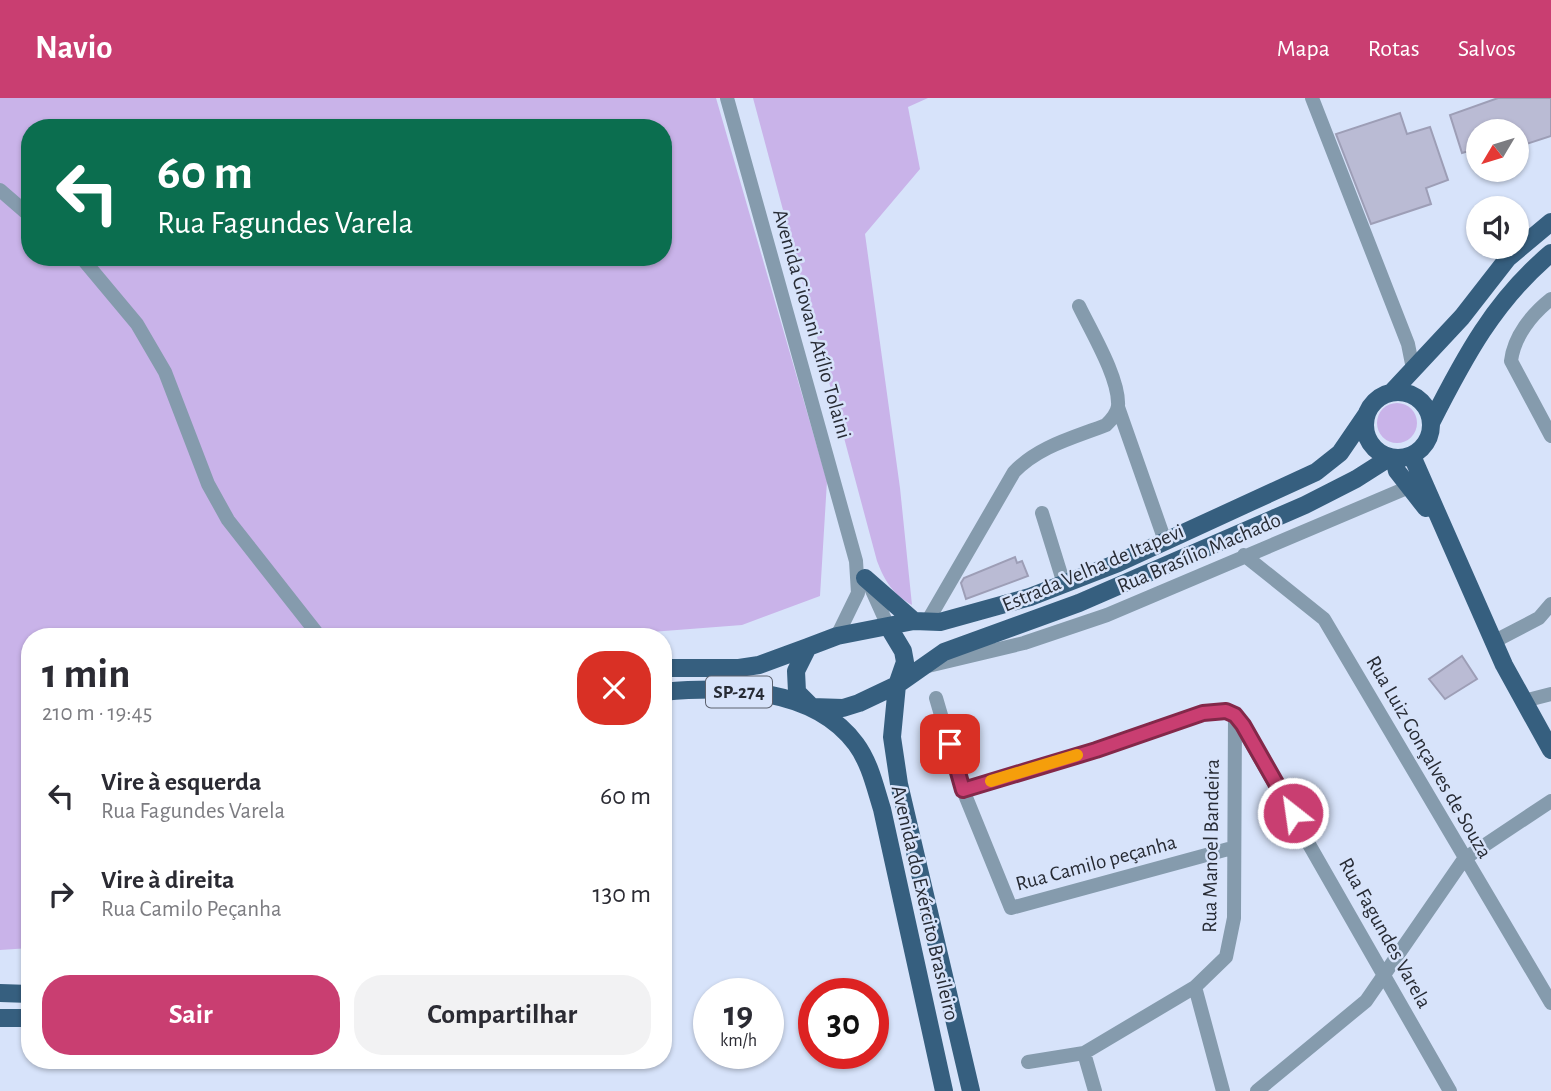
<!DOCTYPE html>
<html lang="pt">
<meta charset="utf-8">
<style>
body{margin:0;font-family:"Alegreya Sans",sans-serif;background:#f2f2f3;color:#2b2b33;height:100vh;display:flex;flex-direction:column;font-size:26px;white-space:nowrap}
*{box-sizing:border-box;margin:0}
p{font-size:23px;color:#7c7c81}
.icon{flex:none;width:38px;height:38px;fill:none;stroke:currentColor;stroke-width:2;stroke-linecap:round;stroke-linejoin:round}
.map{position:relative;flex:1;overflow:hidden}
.side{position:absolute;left:21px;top:530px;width:651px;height:441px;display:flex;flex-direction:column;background:#fff;border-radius:28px;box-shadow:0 2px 5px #0004}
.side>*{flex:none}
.guide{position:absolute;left:21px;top:21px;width:651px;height:147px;border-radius:28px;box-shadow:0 2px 5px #0004;background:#0b6e4f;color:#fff;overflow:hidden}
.needle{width:46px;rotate:232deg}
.controls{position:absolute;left:1466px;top:21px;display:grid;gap:14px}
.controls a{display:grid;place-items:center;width:63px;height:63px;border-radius:50%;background:#fff;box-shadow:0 2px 5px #0004;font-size:35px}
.speed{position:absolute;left:693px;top:880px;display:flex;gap:14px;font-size:35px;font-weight:700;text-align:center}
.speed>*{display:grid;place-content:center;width:91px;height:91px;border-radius:50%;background:#fff;box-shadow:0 2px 5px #0004;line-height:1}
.speed small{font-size:18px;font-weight:400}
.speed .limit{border:10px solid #d22;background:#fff;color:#111}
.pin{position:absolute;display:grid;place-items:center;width:60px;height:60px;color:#fff;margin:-30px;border-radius:14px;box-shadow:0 4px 10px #0006}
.me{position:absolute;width:77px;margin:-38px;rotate:330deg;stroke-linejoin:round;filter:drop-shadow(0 0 5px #0008)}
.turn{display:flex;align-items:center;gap:24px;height:147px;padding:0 21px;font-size:32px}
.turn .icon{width:91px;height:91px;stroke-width:2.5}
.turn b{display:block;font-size:49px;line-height:60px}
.round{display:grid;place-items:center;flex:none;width:74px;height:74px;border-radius:28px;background:#f2f2f3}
.summary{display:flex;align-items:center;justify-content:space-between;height:119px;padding:0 21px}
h1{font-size:42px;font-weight:600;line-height:52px}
.primary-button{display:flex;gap:14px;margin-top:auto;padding:14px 21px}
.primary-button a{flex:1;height:80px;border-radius:28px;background:#c93e71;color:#fff;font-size:28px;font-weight:600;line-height:80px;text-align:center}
.primary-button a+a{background:#f2f2f3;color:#2b2b33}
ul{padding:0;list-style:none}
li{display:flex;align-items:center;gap:21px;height:98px;padding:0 21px}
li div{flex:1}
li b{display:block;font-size:26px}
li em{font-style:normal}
header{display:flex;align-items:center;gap:42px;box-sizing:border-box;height:98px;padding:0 35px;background:#c93e71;color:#fff}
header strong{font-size:33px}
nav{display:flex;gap:38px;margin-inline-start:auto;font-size:24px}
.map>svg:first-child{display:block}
</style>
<header>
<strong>Navio</strong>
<nav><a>Mapa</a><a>Rotas</a><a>Salvos</a></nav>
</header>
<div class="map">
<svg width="1551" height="993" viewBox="0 0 1551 993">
<rect width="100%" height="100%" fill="#d7e3fa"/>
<!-- green -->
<path fill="#c9b3e9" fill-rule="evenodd" d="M0,0H716L827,383L820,498L742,527L586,539H30V850L0,852ZM30,30H663V159H30Z
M753,0H928L908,9L920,71L865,136L900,390L912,507C893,496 885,484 877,463Z
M1377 325a20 20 0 1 1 40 0a20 20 0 1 1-40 0Z"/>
<!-- building -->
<path fill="#babbd4" stroke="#9d9eb6" stroke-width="2" d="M1498,0H1551V38L1517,49V33H1479V50L1462,55L1450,17Z
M1400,15L1407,36L1430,29L1448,82L1426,90L1431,106L1371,126L1336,36Z
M1015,459L1017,465L1022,463L1028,478L966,501L961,485L964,480Z
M1462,558L1477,581L1445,601L1429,581Z"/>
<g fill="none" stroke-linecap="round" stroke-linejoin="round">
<!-- minor -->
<path stroke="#859bad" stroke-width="14" d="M727,0L856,463L858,495L837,538
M1312,0L1408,246L1413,271
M0,92L30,118
M81,159L137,226L165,274L208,386L228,422L320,539
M1551,201C1532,216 1514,238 1511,263L1551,338
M1118,309L1165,443
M1042,415L1064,486
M1244,457L1324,521L1551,905
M870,488L888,528
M927,524L1014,374C1039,348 1073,340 1106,327C1111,322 1117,316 1118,308C1120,281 1091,233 1079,208
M1493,544L1539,520L1551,506
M928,568L1024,545L1107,517L1409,389
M936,600L963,692L1011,810L1232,750
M1524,603L1551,596
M963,692L1096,652L1203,615L1226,613L1235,617L1450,993
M1195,889L1223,993
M1084,955L1095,993
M1028,964L1084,955L1195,889L1226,859L1234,820L1235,617
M1257,993L1366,903L1464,761L1551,703"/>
<!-- major -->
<path stroke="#365f7f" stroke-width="18" d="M1365 327a33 33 0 1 1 66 0a33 33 0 1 1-66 0Z
M1392,294L1462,219L1508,160L1551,124
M1431,325C1464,260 1494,203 1551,155
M1412,358L1504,567L1551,652
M1394,361L1397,373L1426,410
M865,480L914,523
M888,528L914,523L940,524L1030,499L1118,465L1316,374L1340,355L1366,317
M663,570H739L759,567L808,549
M663,594C728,588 814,589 856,646C870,665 875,689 882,711L944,993
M0,895L30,896
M0,920H30
M971,993L899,686L892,639L897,587L905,564L903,553L888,528L837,538L808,549L796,573L797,594L812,609L843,610L859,605L897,587L944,554L1079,505L1305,407L1356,381L1389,360"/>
</g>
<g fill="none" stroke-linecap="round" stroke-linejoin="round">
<defs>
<path id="route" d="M950,646L963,692L1096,652L1203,615L1226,613L1235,617L1243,627L1293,715"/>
</defs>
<!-- route casing -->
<use href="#route" stroke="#832849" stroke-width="18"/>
<!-- route -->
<use href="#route" stroke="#c93e71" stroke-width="12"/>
<!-- slow -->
<path stroke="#f59e0b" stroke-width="12" d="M991,683L1077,657"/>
</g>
<g text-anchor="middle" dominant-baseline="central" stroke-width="5" stroke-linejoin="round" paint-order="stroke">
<!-- shield labels -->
<rect fill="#d7e3fa" stroke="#5c626f" stroke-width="2" x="706" y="578.5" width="66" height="31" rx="5"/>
<g font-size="19" font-weight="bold" fill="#272b34">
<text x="739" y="594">SP-274</text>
</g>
<!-- street labels -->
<g font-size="21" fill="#272b34" stroke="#d7e3fa">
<text transform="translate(812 226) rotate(74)">Avenida Giovani Atílio Tolaini</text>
<text transform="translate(1199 455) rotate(-23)">Rua Brasílio Machado</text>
<text transform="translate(1093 470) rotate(-23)">Estrada Velha de Itapevi</text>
<text transform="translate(1429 659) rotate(60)">Rua Luiz Gonçalves de Souza</text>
<text transform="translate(1211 748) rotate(-89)">Rua Manoel Bandeira</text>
<text transform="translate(1096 765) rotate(-15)">Rua Camilo peçanha</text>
<text transform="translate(925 805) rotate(77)">Avenida do Exército Brasileiro</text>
<text transform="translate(1385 835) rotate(61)">Rua Fagundes Varela</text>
</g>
</g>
</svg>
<div class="controls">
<a><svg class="needle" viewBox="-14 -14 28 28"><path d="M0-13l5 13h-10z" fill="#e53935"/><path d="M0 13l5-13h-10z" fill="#7c7c81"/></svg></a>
<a><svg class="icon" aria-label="sound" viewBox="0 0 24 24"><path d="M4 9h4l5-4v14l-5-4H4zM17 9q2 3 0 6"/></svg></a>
</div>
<div class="speed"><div>19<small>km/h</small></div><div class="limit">30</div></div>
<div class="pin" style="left:950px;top:646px;background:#d93025"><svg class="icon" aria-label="arrive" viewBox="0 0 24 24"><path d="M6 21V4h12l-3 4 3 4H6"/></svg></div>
<svg class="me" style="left:1293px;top:715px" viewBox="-20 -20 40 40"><circle r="17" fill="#c93e71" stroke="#fff" stroke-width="3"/><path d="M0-11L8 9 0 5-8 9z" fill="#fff"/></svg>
<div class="guide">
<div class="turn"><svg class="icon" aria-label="left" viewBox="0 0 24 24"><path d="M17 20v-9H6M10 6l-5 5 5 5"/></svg><div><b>60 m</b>Rua Fagundes Varela</div></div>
</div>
<section class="side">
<div class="summary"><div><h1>1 min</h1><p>210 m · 19:45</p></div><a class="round" style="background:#d93025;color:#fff"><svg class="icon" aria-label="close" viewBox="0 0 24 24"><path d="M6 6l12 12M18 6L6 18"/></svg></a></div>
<ul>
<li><svg class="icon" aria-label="left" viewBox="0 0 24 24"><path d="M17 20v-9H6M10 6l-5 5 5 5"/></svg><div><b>Vire à esquerda</b><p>Rua Fagundes Varela</p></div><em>60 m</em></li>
<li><svg class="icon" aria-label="right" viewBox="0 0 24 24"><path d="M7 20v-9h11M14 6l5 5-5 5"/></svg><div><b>Vire à direita</b><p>Rua Camilo Peçanha</p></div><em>130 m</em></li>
</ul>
<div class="primary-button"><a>Sair</a><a>Compartilhar</a></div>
</section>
</div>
